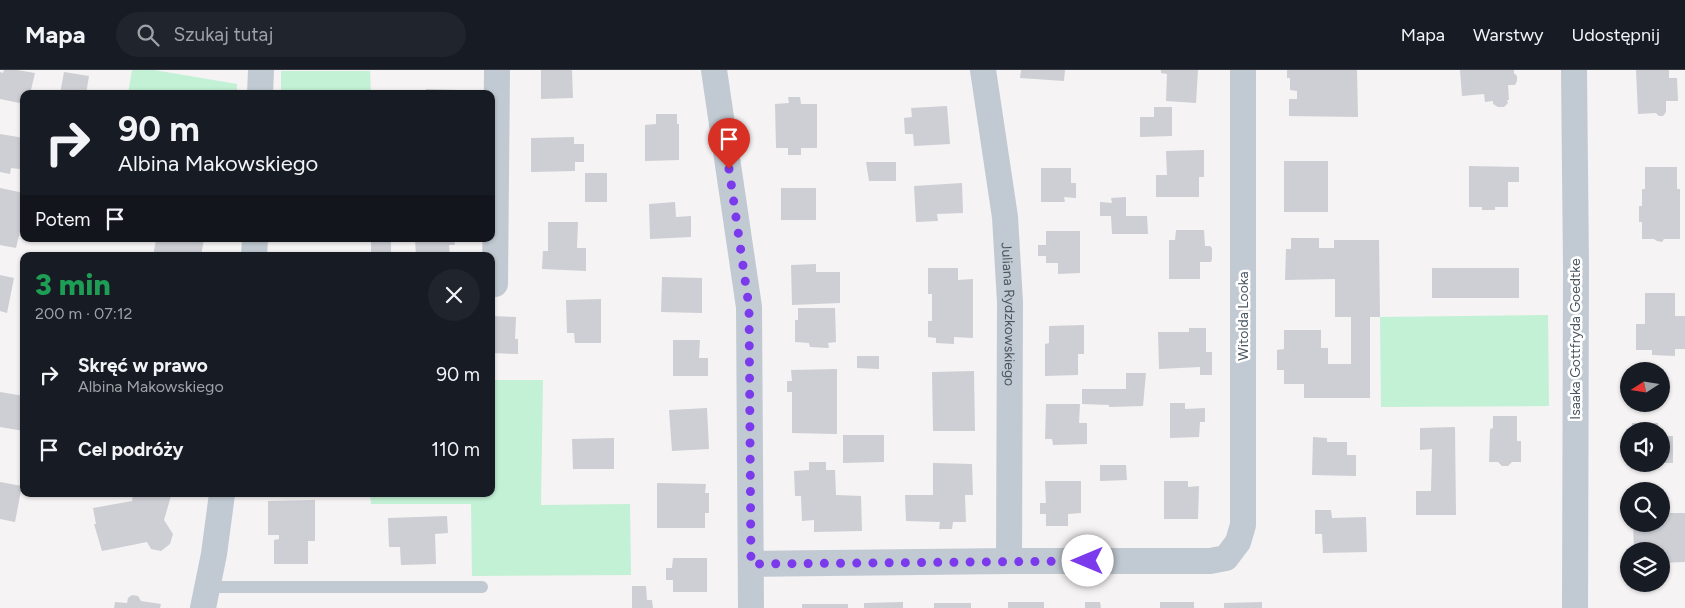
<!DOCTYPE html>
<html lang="pl">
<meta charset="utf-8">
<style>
body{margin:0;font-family:Figtree,sans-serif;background:#20242c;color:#f1f3f6;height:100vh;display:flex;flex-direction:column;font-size:19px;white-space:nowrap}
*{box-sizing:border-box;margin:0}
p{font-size:16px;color:#9ea1a6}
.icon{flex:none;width:28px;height:28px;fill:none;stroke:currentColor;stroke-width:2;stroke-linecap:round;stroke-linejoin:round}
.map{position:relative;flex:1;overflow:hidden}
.side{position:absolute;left:20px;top:182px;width:475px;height:245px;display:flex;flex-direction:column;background:#171b24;border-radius:10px;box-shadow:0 1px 4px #0004}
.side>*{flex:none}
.banner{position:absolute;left:20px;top:20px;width:475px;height:152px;border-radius:10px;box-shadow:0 1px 4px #0004;background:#171b24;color:#f1f3f6;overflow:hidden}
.needle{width:32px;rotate:258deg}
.tools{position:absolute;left:1620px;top:292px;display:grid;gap:10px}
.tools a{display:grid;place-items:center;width:50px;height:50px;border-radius:50%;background:#171b24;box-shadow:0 1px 4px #0004;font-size:25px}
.pin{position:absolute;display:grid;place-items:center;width:42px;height:42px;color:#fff;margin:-51px -21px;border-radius:50% 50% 50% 0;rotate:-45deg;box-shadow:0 0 5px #0007}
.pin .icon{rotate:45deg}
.me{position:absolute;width:55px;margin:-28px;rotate:270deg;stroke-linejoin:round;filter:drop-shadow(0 0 4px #0008)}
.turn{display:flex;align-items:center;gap:18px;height:105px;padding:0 15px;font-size:22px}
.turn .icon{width:65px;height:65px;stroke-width:2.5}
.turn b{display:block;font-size:35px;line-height:42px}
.then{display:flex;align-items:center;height:48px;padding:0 15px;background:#0003;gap:10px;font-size:19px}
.round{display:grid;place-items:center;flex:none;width:52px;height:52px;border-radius:26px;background:#20242c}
.headline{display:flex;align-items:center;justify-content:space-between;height:85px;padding:0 15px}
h1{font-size:30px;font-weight:800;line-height:38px;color:#1e9e55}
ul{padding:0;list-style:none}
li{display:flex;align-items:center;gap:15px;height:75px;padding:0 15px}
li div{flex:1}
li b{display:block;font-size:19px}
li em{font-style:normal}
header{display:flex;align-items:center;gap:30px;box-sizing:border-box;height:70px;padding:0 25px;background:#171b24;border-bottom:1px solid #363941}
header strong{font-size:24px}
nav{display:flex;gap:28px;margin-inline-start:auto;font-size:18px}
.search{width:350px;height:45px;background:#20242c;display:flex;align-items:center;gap:12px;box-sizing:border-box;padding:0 18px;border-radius:28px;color:#9ea1a6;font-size:19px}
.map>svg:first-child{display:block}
</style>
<header>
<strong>Mapa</strong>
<div class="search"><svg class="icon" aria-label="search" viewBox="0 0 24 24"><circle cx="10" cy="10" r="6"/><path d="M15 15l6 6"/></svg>Szukaj tutaj</div>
<nav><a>Mapa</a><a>Warstwy</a><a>Udostępnij</a></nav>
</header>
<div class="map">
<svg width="1685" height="538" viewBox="0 0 1685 538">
<rect width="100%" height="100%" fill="#f5f3f3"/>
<!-- green -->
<path fill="#c3f1d5" d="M132,0H154L237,14V24H128Z
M281,1H370L371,24H281Z
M1548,245L1549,336L1381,337L1380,247Z
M491,310H543L541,435L630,434L631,505L472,506L471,434H371L370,424H491Z"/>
<!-- building -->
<path fill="#cdcfd5" d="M4,0H17L35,3L30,24H24V34L0,29V2L3,3Z
M541,0H572L573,28L541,29Z
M1021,0H1065L1064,11L1020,8Z
M1161,0H1198L1196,33L1166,31L1167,4L1161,3Z
M1287,0H1357L1358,47L1289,46V29H1297V21L1290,20V8H1287Z
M1460,0H1514V3L1517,6V11L1515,15H1508L1509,30H1507L1508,33L1504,37H1498L1493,34V31L1485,32L1484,24L1462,26Z
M1636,0H1669V8H1677L1678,31H1666V42L1663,46H1659L1656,43L1638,44Z
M64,2L89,6L86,24H60Z
M426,19L461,20V24H426Z
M788,27H800L801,34H817V78H801V85H788V78H776L775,34L789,33Z
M947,36L950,74L914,76L913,64H905L904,48L912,47L911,38Z
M1154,37H1172V66L1140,67V47H1154Z
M656,44H677V54H679V90L645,91V55L656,54Z
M0,64L24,68V81L20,99L11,98L10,104L0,102Z
M574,67V74H584V92H575V101L531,102V68Z
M1204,80V107H1199V127H1156V105H1167L1166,81Z
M1284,91H1328V142H1284Z
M866,92H896V111H869Z
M1469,96L1519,97V112H1508V137H1495V140H1482V137H1469Z
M1645,97H1677V119H1680V169H1664L1662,172L1657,171L1654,169H1642V152H1639V136H1642V119H1645Z
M1041,98H1071V113H1076V128L1064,127L1065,132H1041Z
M585,103H607V132H585Z
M962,113L963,143L937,144L938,151L916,152L914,116Z
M0,118L24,123V145L16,178L0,175Z
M781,118H816V150H781Z
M1126,127V146H1147L1148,164H1112L1111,146H1100V132L1112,133L1111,128Z
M675,132L676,147L691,146V167L650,169L649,134Z
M548,152H578L577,178H586V201L542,199L543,181H548Z
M1176,160H1204L1205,176H1210L1212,178V189L1211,192H1200V209H1169V170H1175Z
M1046,161H1080V203L1058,204V193H1046V186H1038V175H1046Z
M1291,168H1319V178H1334V170H1379L1380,247H1370V328H1304V314H1284V300H1277V280L1284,279V260H1321V278H1328V294H1351V247H1335V209L1285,210L1286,179H1291Z
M162,169H204L201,186H153L156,170L162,171Z
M371,169H391V186H371Z
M415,169H454L455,175H449L450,186H416Z
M816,194V202H840V233L792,235L791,195Z
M928,198H958V210L973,209V268L954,267V274L936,273V268L928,267V251H932V224H928Z
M1432,198H1519V228H1432Z
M0,205L14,208L7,243L0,241Z
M662,207L702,208V243L661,242Z
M1645,223H1675V246H1685V279H1675V286L1652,285V280H1636V254H1645Z
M601,229V273H575L574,263H567L566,230Z
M798,238H835L836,272L828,273L829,278L810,277L809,273L795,272V250H798Z
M491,246L516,247L515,269H518V284L491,283Z
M1084,255V284H1078V305L1045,306V274L1049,273V256Z
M1189,258H1206V282H1212V305H1200V297L1159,299L1158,262H1189Z
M673,270H700L699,288H708V306H673Z
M857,286H879V299L857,298Z
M837,299V364L792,363V322H787V311H792L791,300Z
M974,301L975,361H933L932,302Z
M1126,303H1146L1143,336L1109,337V335L1082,334V319H1126Z
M0,322L24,326V361L0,357Z
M1170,333H1185V339L1205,338V352H1200L1199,367L1170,368Z
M1046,334H1080L1079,353H1087V374L1053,375L1052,369H1045Z
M707,338L709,379L672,381L669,340Z
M1493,346H1517V371H1521V392H1512L1508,396H1502L1498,392H1489L1490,359L1493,358Z
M1632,353H1658V361H1632Z
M1455,357L1456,445H1416V421H1431L1432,379L1420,380V358Z
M843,365H884V392L843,393Z
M1661,366H1673V393H1661Z
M1313,367L1327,368V372H1347V385H1356V406L1312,405Z
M614,368V399H573L572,369Z
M809,392H826V400H835L836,425L861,426L862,461L814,462V450L802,451L801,426H795L794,401L809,400Z
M933,393L972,394L973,425H965L966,452H953L952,459H939L940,452L906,451L905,425H933Z
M1100,395H1126L1127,410L1100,411Z
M1045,411H1081V443L1068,444V456H1046V444H1040V433H1046Z
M1164,411H1188V417L1199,416L1198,449H1164Z
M0,412L22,416L15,452L0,449Z
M657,413L706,414L705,423H709V443H705V458H657Z
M133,424H176L171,426L164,450L173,464L170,474L161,481L151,479L147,472L102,481L94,454H96L93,438L132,431Z
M315,430V471H308V494H274V470L279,469V465H268V431Z
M1315,440H1331L1332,448L1366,447L1367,482L1323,483L1322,464H1315Z
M1661,443H1685V492L1661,493V481H1634L1633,454H1661Z
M447,446L448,463L435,464L436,494L401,495L400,477H389L388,448Z
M673,488H707V522H673V510H666V498H672Z
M632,516H646L647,530H652L653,538H632Z
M132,525L138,526L141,531L161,534L160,538H114L115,532L127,533L128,528Z
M903,532V538H864V533Z
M1008,532H1044V538H1008Z
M1085,532H1100L1101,538H1085Z
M1160,532H1194V538H1160Z
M1262,532V538H1224V533Z
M934,533H971V538H934Z
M802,534H848V538H802Z"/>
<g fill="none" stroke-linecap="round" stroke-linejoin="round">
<!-- lane -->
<path stroke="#c1cad2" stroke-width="12" d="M207,517H482"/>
<!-- street -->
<g stroke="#c1cad2" stroke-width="26">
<path d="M714,0L749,237L751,538"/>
<path id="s1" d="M983,0L1005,147L1010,232L1009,491"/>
<path d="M1574,0L1576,197L1575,538"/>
<path d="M260,24L261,0"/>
<path d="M254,186L255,169"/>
<path d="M495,214L497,0"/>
<path d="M751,494L1009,491H1210L1226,488L1238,472L1243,455V0"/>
<path d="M203,538L214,484L222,424"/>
</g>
</g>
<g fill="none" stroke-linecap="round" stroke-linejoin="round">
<!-- route -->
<path stroke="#7c3aed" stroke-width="9" stroke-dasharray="0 16.2" d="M729,99L749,237L751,494L1088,491"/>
</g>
<g text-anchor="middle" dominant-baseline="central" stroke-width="5" stroke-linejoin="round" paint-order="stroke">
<!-- street labels -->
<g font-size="14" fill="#4a5661" stroke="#fff">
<text stroke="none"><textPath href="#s1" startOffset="246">Juliana Rydzkowskiego</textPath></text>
<text transform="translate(1243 246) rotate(-90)">Witolda Looka</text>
<text transform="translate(1575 269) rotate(-90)">Isaaka Gottfryda Goedtke</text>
</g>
</g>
</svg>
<div class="tools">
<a><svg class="needle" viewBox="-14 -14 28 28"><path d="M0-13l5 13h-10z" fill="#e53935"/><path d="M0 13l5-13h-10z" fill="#9ea1a6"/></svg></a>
<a><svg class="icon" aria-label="sound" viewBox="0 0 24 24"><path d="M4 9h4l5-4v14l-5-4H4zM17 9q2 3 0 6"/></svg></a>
<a><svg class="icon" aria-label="search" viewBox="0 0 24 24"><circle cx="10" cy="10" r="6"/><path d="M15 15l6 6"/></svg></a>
<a><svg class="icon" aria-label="layers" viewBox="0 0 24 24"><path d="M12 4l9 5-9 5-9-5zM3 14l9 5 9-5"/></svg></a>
</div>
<div class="pin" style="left:729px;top:99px;background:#d93025"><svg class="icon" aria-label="arrive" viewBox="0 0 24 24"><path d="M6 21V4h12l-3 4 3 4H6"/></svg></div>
<svg class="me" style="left:1088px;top:491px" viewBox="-20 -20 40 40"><circle r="19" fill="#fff"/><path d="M0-13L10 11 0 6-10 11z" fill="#7c3aed"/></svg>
<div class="banner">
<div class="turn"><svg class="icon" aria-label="right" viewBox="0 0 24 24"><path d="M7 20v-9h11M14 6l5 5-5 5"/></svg><div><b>90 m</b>Albina Makowskiego</div></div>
<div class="then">Potem<svg class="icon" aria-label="arrive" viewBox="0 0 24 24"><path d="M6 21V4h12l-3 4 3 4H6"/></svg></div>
</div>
<section class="side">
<div class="headline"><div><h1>3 min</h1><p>200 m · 07:12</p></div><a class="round"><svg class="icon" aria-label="close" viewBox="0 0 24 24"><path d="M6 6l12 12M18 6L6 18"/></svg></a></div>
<ul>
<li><svg class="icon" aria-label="right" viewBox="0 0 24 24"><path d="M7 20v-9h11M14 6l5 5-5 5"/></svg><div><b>Skręć w prawo</b><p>Albina Makowskiego</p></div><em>90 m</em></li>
<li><svg class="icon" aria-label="arrive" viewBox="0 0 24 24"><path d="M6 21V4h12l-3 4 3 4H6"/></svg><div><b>Cel podróży</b></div><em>110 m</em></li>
</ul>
</section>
</div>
